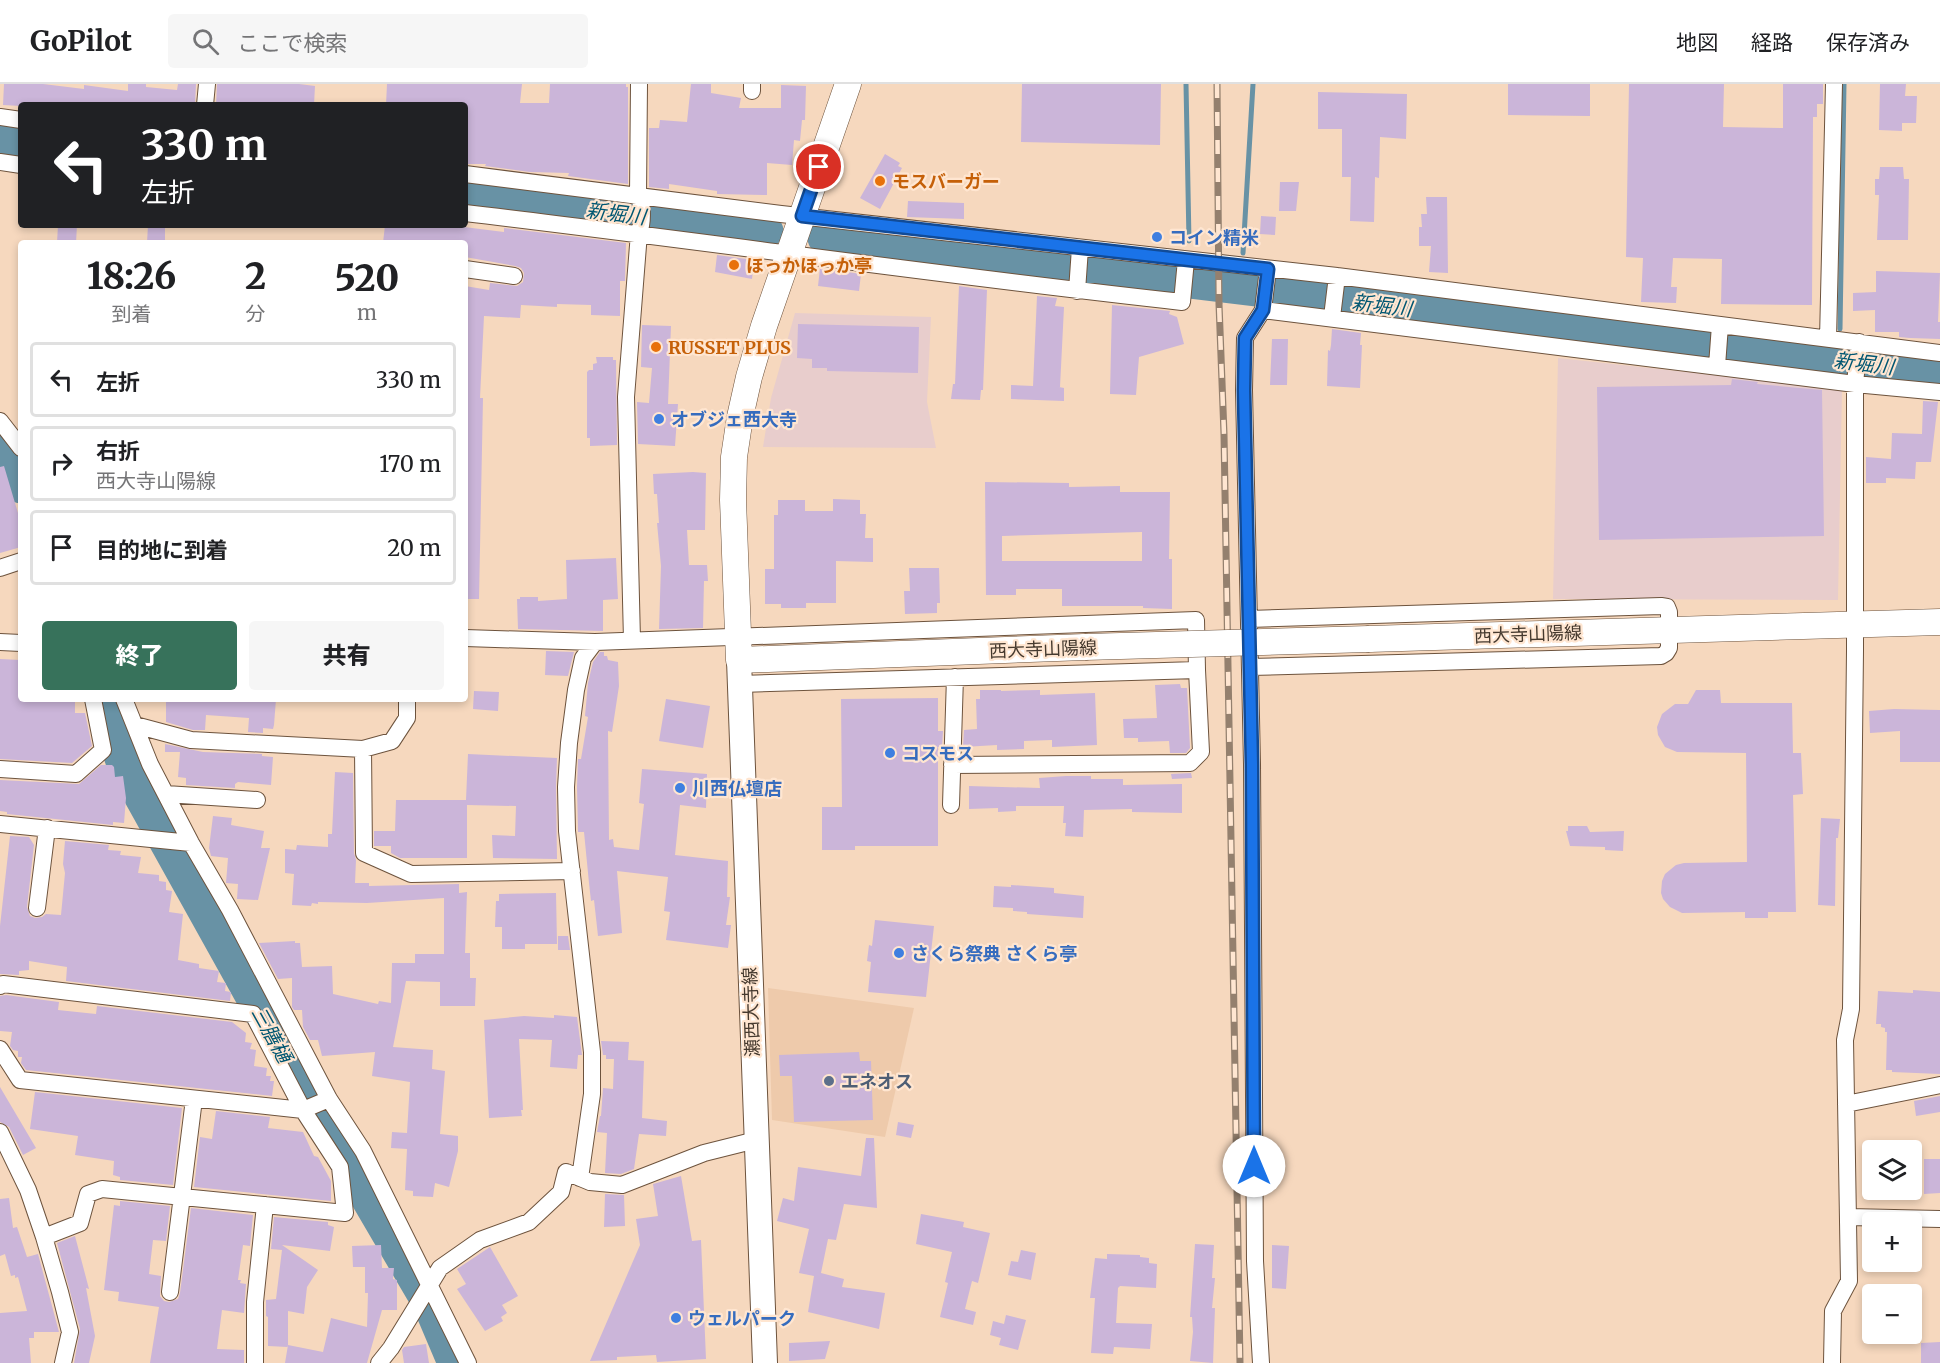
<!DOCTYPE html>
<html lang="ja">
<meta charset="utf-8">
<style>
body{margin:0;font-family:Merriweather,"Noto Sans JP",serif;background:#f6f6f6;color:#202124;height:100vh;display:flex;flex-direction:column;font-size:22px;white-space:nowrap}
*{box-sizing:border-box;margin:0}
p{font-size:20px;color:#757577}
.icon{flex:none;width:33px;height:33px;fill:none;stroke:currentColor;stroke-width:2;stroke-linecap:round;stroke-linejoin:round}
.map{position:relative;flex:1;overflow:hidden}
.panel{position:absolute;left:18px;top:156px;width:450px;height:462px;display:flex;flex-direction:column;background:#fff;border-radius:6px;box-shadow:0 3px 9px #0003}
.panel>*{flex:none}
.hud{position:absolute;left:18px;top:18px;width:450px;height:126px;border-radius:6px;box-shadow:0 3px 9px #0003;background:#202124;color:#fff;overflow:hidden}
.buttons{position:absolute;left:1862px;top:1056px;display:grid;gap:12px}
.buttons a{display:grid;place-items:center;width:60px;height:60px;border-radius:6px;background:#fff;box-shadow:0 3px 9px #0003;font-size:30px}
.pin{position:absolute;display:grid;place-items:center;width:51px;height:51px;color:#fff;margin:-26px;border:3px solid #fff;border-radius:50%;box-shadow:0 2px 6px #0007}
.me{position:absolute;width:66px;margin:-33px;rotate:0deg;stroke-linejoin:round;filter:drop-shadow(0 0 4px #0008)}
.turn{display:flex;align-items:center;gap:21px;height:126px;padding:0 24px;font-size:27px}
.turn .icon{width:78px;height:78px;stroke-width:2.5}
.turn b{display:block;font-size:42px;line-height:51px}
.eta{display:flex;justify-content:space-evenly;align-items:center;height:102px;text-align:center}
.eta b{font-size:36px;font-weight:800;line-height:42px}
.action{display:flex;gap:12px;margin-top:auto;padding:12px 24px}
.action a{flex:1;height:69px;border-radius:6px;background:#37725b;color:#fff;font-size:24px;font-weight:800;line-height:69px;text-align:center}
.action a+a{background:#f6f6f6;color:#202124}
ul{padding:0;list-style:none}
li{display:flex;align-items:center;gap:18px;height:75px;margin:0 12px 9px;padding:0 12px;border:3px solid #e0e0e0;border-radius:6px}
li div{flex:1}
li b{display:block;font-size:22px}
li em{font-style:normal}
header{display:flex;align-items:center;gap:36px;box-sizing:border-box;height:84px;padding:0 30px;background:#fff;border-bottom:2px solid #e0e0e0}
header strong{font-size:28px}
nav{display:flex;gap:33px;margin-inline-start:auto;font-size:21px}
.search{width:420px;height:54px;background:#f6f6f6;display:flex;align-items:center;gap:15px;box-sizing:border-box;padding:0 21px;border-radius:6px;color:#757577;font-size:22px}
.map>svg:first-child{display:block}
</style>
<header>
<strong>GoPilot</strong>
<div class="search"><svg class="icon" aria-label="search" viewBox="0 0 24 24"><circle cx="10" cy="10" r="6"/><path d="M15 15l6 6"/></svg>ここで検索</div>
<nav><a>地図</a><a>経路</a><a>保存済み</a></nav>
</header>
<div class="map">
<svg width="1940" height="1279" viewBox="0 0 1940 1279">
<rect width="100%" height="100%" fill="#f6d8be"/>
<!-- built -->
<path fill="#eecaab" d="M768,904L914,924L885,1053L772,1036Z"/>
<!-- industrial -->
<path fill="#e8cdcc" d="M795,229L931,233L927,318L936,364L763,363L771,314Z
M1558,274L1842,305L1838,516L1553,515Z"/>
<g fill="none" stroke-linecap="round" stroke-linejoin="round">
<!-- stream -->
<path stroke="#6892a5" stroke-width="5" d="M1186,0L1189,157
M630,130L631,120
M1243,169L1253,0
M1241,205V194
M1840,245L1844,0"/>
<!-- river -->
<path stroke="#6892a5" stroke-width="33" d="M0,57L21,60
M465,111L767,147
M824,154L1940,288
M0,364L21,403
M101,615L124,683L306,1010L429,1220L454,1279"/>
</g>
<!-- building -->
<path fill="#cbb5d9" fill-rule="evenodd" d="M4,0H43L84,5V1L128,7V0H146V3L177,6L178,0H196L195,21L21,22L3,21Z
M217,0H299L315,2L314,21H216Z
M387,0H522L520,19H549L550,0H626V3H628V100L568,92L569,89L530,88L485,82L486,80H465V21H386Z
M691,0H711V9L741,14L739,24H781V1L806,2L805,36H802L800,57L794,56L792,81L767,79V111L717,110V107L669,100V105L649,103V44H659L660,36L687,38Z
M1022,0H1161L1160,61L1021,58Z
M1508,0H1590V32L1508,31Z
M1629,0H1724L1723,43L1783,44V0H1823V20H1817V33H1813L1812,221L1721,220L1722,175L1673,174L1671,203H1677L1676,219L1641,218L1643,174L1626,173Z
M1880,0H1906L1905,12H1917L1916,39H1902V47L1879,46Z
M1318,8L1407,10L1406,55L1380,53L1379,94L1375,93L1374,138L1350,137L1351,93H1342V45H1318Z
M885,70L900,79L898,82L902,84L880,125L860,114Z
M1880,83H1903L1904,95H1909L1908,156H1877L1879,111H1875V95H1879Z
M1280,98H1299L1296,127H1279Z
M1426,113H1447L1448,189L1429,188L1431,162H1419V143H1422L1421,130H1427Z
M908,117L964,119V135L907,133Z
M1261,132L1276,133L1275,151L1260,150Z
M58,141H77L76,159H57Z
M148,141H165V159H147Z
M385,141H465L464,143L504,148V144L626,159L625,197H620V232L591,231V221L557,220V223L521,221L520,234L484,232L480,314H483L479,515H465V202L489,206L490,199L517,202L523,198L524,189L521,184L515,182L465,173V159H383Z
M717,171L754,176L752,195L715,188Z
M820,184L861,190L859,207L818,202Z
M1876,187L1940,189L1938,238H1940V255L1910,254L1899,253V248H1875V226L1853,227V209L1876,208Z
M959,202L987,206L983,306H981L980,316L951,315L953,300H955Z
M1037,212L1057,214L1055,222L1064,223L1060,303H1059L1064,304V317L1011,315V301L1033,302Z
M1112,221L1170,227L1169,230L1177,233L1184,260L1139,273L1136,311L1110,310Z
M798,240L919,243L918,289L827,287V284H812V275L797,274Z
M642,241L671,242L668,320H678L675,362L638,360L637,318L649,319L652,284L641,283Z
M1332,245L1361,249L1360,261H1362L1360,304L1327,302L1328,266L1330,267L1331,261Z
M1272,255H1288L1287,301H1270Z
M596,273H613V276H616L617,361L590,362V354H587V288L589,286H593V280L597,279Z
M1732,295L1758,298L1757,300L1822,306L1824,452L1599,456L1597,303L1731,301Z
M1923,317L1938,318L1931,378H1916L1915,395L1886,394V399H1866V373L1891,375L1892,349L1922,350Z
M4,382L21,439V463L0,469V383Z
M693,388L706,389L705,446H687L689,481H707L708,497H704L703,544L659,545L661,482L657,439H659L657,410H654L653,390Z
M985,398L1069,399V403L1120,402V408H1170L1169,475H1172V525L1143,524V522H1062V505H1016V511H986ZM1142,448V477H1002V452Z
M833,415L860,416V430H866L865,454H873V478L836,477V519H806V524H781V520H765V485H774V431H778V416H805V427H833Z
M616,474L618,515L603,516V547L518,545L517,515H520V513H538V517L567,515L566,476Z
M909,484H939L940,519H937V529L905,530L904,507H910Z
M546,567L574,568L568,592L545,591Z
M600,568H604V572H607L608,576L618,578L619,602L612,648L608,647L609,756L613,755L614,763L639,766L644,720L639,719L642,685L707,690L706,724L680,721L675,771L728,777L727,813H730L726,841H731L728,864L666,856L670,828L664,827L668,793L617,787L622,849L598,852L594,816L591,817L589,799L584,748H578L577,703L578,675H581L588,633L585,632L588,599L593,578Z
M0,575L21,576V615H75V629H85L92,662L72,679L0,675Z
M1180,600L1181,604H1187L1190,664L1186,669H1170L1169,657L1138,658V654H1124L1123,635L1157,634L1155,601Z
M980,606H1001V607L1040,606V611L1095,609L1097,661L1052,663V656L1024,657V665L997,666V661L963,663L964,646L977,645L976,615H980Z
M1696,606H1720L1721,619H1792L1793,669H1801L1803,710L1793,711L1796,828H1768V834H1745V828L1682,829L1670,823L1663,815L1661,809L1662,797L1665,790L1676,781L1684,779L1747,778L1746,669L1677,668L1665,663L1658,651L1657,643L1662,630L1675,620H1688Z
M474,607L499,608L498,627L473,625Z
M938,614V647H943L942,663H938V762H855V766H822V723H842L841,615Z
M166,615H276L274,641L273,645L263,644V649L248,648L249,634L206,631L205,646H193L166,638Z
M666,615L710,622L703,664L659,657Z
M1894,625L1940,626V678H1900V647L1870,649L1869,627Z
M165,660L203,668L262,670V672L273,673L271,701L238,698L235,700V704L186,701V694L178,693L180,668H165Z
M468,670L557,674L556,703L557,775L493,774L492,751L515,752L516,722L467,721V774H400L391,769V762H374V747H395L396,716H466Z
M101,681H112L114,683L115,693L123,692L126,714L124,739L113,738V741L7,730V728L0,727V696L79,700Z
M335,688L353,689L354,769L356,776L355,799H369V802L459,800V809L467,808L465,869H470V894H476L475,922H440V898L406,897L393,963L433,966L432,985L445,987L440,1050L458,1052V1067L449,1103L435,1099L433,1113L413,1112V1107L405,1106L407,1065L391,1064L392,1048L407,1049L410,998L372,992L375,968L322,972L318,956H310L303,943L302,926H294L292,923V894L278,895L259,859L295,857V859H300L302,883L332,882L333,910L378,920L379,917L391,919L392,879H415V870H444V814L367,819L318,818V820L312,819L311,822L292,821L294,790L285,789V765L296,766L297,761L328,763V750H332Z
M1191,689L1192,694L1172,695L1171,690Z
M1066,692H1091V695H1123V701L1182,700V729L1132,728V725L1084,726L1083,753L1065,752L1066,739H1063L1064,722H1016V727L998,728V724L969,725V702L1040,704L1039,694Z
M213,732L232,734L231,741L264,747L261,764H270L258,816L237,815L238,800L226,799L228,774L211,772L209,764Z
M1821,734L1840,735L1838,754H1836L1835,822L1818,821Z
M1568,742H1587L1590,748L1624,747L1623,767L1605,766V763L1570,762L1566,747H1568Z
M10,752L29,753L34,761L27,823L30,832L35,834L42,833L46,830L61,831L65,789L63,780L65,757L109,761L108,766L121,767L120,771L141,773L138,789L159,791V797L166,798V806L172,807L169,828L183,830L178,876L199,880V884L219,887L217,898L226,899L225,907L231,908L230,917L66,897L67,883L29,877V886L19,887V891L0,890V842Z
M1011,801L1054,804V809L1084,812L1083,834L1027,830V828L1013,827V824L993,823L994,802L1011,803Z
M556,809L557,860H525V865H502V843H495L496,817H499V810Z
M875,836L934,842L926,913L868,908L871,878L867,877L869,861L872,862Z
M558,852H568L570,866H558Z
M1913,906L1940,908V990L1892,988V986H1886L1887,948H1885V944L1881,943V940H1876L1878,907L1913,909Z
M6,911L59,918L58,926L96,930L97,922L232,938L246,949L245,958L252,959L250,965L256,966L254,982L267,984L266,992H271L270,997H274L272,1012L26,986L21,979L22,973H18V967L13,966L10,962L12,948L0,947V912Z
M554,931L577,933L582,971H578L577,985L550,983L552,956L519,955L523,1026H521L522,1032L489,1034L484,936L524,932L554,934Z
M601,957L629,958L628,976L644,977L642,1034L667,1037L666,1052L639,1050L634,1085L621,1090L605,1089L607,1049L597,1048L600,1032H601L603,1004L613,1005L614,975H606V971H603Z
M859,968L860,977H871L873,1036L794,1038L792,992H780L779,971Z
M0,1003L36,1064L23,1071L9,1043L0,1038Z
M35,1008L182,1024L173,1101L120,1096V1093L113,1091L114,1077L75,1071L78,1052L30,1045Z
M1940,1012V1028L1916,1032L1914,1017Z
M216,1027L270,1033L268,1044L303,1048L314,1072L318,1073L331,1097V1117L194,1103L200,1053L212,1055Z
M898,1038L914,1041L911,1054L896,1051Z
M866,1054H874L877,1124L844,1120L836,1156L828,1155L821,1189L844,1195L842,1203L885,1209L879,1245L808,1228L814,1192L799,1189L809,1145L777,1137L783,1114L794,1117L798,1083L861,1092Z
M1924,1075H1940V1109L1924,1110Z
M681,1092L692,1157L701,1156L706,1275L657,1278L656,1271L617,1273V1276L590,1277L640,1161L636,1135L658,1132L653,1100Z
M605,1110L624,1111L625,1142L604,1143Z
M9,1114L13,1144L17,1143L27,1173L38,1170L59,1248H34V1254H29L31,1279H0V1229L27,1227L18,1193L15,1194V1191L11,1192L5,1170L0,1172V1115Z
M120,1117L170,1122L166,1157L153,1156L149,1190L161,1192L160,1212L164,1217L169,1218L178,1215L180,1209L191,1124L253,1131L250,1162L243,1161L238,1196H241L240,1199L246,1200L244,1229L222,1226L217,1265L244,1266V1279H150L159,1223L118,1217L119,1208L104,1206L114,1121L120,1122Z
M921,1130L964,1138L963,1143L990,1149L978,1199L972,1197L965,1225L976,1228L973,1241L940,1233L948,1199L945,1198L952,1168L916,1160Z
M274,1133L328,1138V1141L334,1143L330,1167L282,1161L318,1186L307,1203L304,1230L288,1227V1263L268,1262V1233L266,1232V1216L276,1215L282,1166L271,1165Z
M75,1152L89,1205L86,1204L95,1252L89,1279H74L80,1245L57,1159Z
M1195,1160L1214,1161L1212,1194H1215L1212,1224H1215L1213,1279L1190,1277L1193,1248L1192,1233H1190Z
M381,1161L382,1184H394L393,1195L397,1196V1226H382L367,1279H285L288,1261L323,1268L331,1234L367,1243L368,1209H365V1183H353L352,1162Z
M1272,1161L1289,1162L1286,1205L1272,1204Z
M490,1163L518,1212L502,1221L507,1229L501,1233L503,1237L485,1247L457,1205L466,1200L457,1185Z
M1021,1166L1036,1169L1031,1196L1008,1191L1011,1177L1018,1178Z
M1107,1170L1140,1171V1173L1149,1174V1179L1157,1180L1156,1204L1120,1202L1118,1204L1116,1239L1152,1240L1150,1265L1114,1263L1113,1270L1091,1269L1095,1214H1090L1095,1174L1107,1175Z
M1006,1231L1026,1236L1018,1266L999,1261L1001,1254L990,1251L993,1237L1004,1240Z
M830,1257L825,1275L789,1277V1259Z
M1940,1258V1279H1921V1259Z
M426,1260L429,1279H404L402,1266L404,1263Z"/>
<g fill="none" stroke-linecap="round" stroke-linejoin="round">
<defs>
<path id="street" d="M752,7V0
M205,21L207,0
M0,33L21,36
M0,78L21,81
M465,90L781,130L1337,192L1940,269
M465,129C704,157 943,192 1182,218L1186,176
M465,185L514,192
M1077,207L1080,164
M1263,226L1855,300L1940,308
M1332,233L1337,192
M1828,255L1834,0
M1717,282L1720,241
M0,337L21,364
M0,484L21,477
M1249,535L1661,522L1667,523L1669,528V564L1666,569L1661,572L1250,583
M465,554L595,558L1196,536L1197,586L740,600
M632,556L626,313L639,149C643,138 643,122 638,111L639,0
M0,558L21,559
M124,615L150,680L191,759L230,826L329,1015L363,1067L468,1279
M135,641L191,656L363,665L392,657L407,634V615
M363,665L364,769L411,790L572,787
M952,681L1190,679L1201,668L1197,586
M0,685L76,690L103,666L93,615
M166,710L257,716
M951,721L955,593
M0,740L191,759
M37,824L47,744
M0,902L3,900L253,930L303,1026L340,1083L345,1129L102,1105L88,1110L80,1139L44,1153
M0,965L20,996L303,1026L329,1015
M1846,1020L1940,1001
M0,1048L28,1106L44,1153L60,1208L70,1248L63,1279
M580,1094L592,1010V968L567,747L566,703L569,659L576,606L583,574L595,558
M1848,1133L1940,1135
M170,1208L194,1015
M255,1279V1218L265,1121
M379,1279L391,1264L440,1184L480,1156L529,1138L561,1108L566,1088L590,1098L622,1101L704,1069L756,1056
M1261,1279L1255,1177L1252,680L1244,306L1245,254L1263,226L1268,185
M1832,1279L1833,1227L1849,1197L1845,956L1851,925L1855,567V300L1859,258"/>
<path id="secondary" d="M739,576L765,1279"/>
<path id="primary" d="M848,0L764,242L749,293L740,333L734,373L733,416L739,576L1085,563
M1369,555L1940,538"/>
</defs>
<!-- street casing -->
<use href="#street" stroke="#6d533d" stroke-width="18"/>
<!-- secondary casing -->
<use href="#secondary" stroke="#6d533d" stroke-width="26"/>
<!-- primary casing -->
<use href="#primary" stroke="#6d533d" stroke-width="27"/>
<!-- street -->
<use href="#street" stroke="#fff" stroke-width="16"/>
<!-- secondary -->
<use href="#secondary" stroke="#fff" stroke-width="24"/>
<!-- primary -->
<use href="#primary" stroke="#fff" stroke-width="26"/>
<defs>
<path id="rail" d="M1217,0L1219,220L1224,350L1240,1279"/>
</defs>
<!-- rail casing -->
<use href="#rail" stroke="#94806e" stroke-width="7"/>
<!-- rail -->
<use href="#rail" stroke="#ffe6d1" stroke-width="4.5" stroke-dasharray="14" stroke-linecap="butt"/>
<defs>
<path id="primary-bridge" d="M1085,563L1369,555"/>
</defs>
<!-- primary-bridge casing -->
<use href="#primary-bridge" stroke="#6d533d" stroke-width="27" stroke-linecap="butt"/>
<!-- primary-bridge -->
<use href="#primary-bridge" stroke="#fff" stroke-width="26"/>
</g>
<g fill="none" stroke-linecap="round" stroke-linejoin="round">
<defs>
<path id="route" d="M819,83L802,132L1268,185L1263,226L1245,254L1244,306L1252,680L1254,1082"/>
</defs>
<!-- route casing -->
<use href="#route" stroke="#114b97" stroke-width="15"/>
<!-- route -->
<use href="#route" stroke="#1a73e8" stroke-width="10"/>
</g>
<!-- markers -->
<g fill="#e8710a" stroke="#ffe6d1" stroke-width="2">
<circle cx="880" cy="97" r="6"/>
<circle cx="734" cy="181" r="6"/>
<circle cx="656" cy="263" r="6"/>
</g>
<g fill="#3f7fe0" stroke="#ffe6d1" stroke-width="2">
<circle cx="1157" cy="153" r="6"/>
<circle cx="659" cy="335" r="6"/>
<circle cx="890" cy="669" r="6"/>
<circle cx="680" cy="704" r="6"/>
<circle cx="899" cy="869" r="6"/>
<circle cx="676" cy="1234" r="6"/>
</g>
<circle fill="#5c6f8a" stroke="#ffe6d1" stroke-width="2" cx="829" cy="997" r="6"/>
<g text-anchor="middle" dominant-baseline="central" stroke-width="4.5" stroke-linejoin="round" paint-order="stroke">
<!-- food labels -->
<g font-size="18" font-weight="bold" fill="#c56008" stroke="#ffe6d1" text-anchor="start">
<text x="892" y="97">モスバーガー</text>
<text x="746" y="181">ほっかほっか亭</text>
<text x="668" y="263">RUSSET PLUS</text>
</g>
<!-- shop labels -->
<g font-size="18" font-weight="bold" fill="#366cbe" stroke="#ffe6d1" text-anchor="start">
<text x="1169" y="153">コイン精米</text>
<text x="671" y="335">オブジェ西大寺</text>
<text x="902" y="669">コスモス</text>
<text x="692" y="704">川西仏壇店</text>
<text x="911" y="869">さくら祭典 さくら亭</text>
<text x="688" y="1234">ウェルパーク</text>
</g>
<!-- street labels -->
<g font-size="18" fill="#45392e" stroke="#ffe6d1">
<text transform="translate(1528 550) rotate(-2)">西大寺山陽線</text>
<text transform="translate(1043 565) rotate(-2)">西大寺山陽線</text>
<text transform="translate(751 928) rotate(-92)">瀬西大寺線</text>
</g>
<!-- service labels -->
<g font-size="18" font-weight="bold" fill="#4e5e75" stroke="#ffe6d1" text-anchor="start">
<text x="841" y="997">エネオス</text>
</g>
<!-- water labels -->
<g font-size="20" font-style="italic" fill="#005672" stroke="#ffe6d1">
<text transform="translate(616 129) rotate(7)">新堀川</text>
<text transform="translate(1382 221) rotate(7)">新堀川</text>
<text transform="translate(1864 279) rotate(7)">新堀川</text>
<text transform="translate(272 950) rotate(61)">三膳樋</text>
</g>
</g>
</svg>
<div class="buttons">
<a><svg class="icon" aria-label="layers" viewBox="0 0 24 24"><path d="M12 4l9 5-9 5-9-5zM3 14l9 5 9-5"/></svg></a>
<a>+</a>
<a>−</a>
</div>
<div class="pin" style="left:819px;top:83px;background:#d93025"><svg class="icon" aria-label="arrive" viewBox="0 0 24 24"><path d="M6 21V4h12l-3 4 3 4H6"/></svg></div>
<svg class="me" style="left:1254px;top:1082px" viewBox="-20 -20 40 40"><circle r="19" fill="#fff"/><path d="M0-13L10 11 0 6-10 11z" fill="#1a73e8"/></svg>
<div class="hud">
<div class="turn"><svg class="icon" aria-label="left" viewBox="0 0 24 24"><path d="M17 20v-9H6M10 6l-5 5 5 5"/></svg><div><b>330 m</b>左折</div></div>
</div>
<section class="panel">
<div class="eta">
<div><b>18:26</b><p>到着</p></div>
<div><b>2</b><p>分</p></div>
<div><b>520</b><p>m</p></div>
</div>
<ul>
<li><svg class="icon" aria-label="left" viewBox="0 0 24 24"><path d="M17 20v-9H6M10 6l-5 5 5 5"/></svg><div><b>左折</b></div><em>330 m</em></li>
<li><svg class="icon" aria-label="right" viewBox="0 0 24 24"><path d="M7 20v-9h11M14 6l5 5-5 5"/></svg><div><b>右折</b><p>西大寺山陽線</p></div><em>170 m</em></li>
<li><svg class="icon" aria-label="arrive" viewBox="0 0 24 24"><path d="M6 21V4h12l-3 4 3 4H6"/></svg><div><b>目的地に到着</b></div><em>20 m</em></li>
</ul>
<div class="action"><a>終了</a><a>共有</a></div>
</section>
</div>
